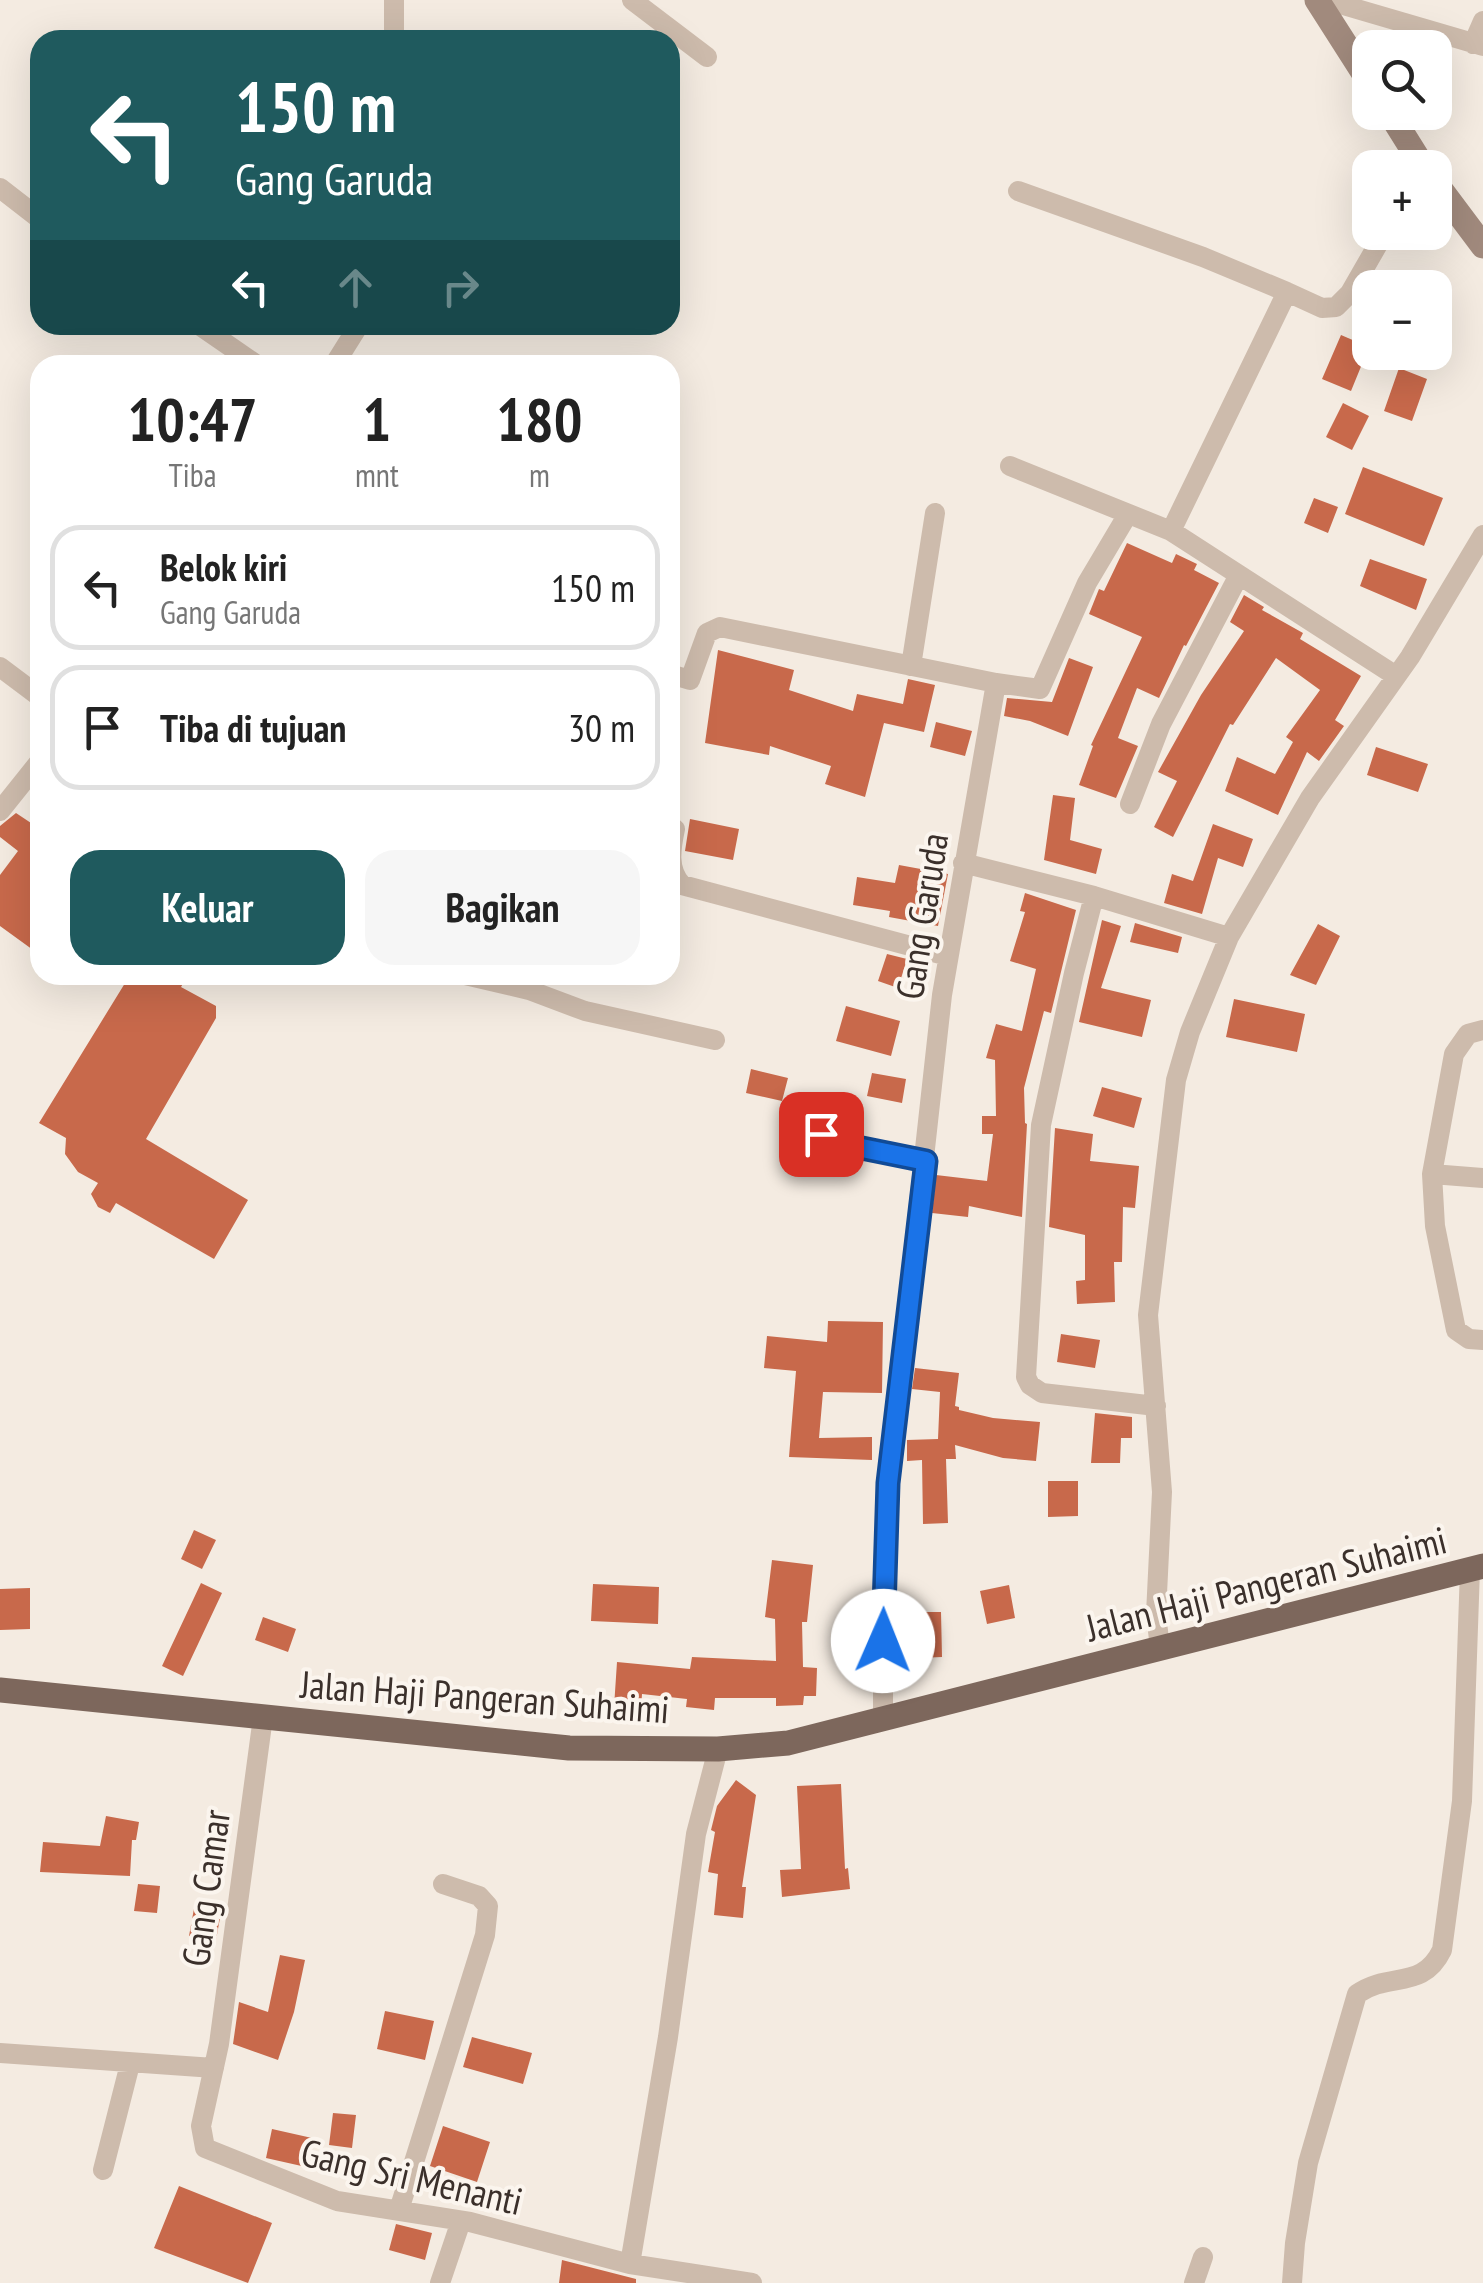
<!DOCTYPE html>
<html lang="id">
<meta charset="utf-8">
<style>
body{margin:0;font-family:"PT Sans Narrow",sans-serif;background:#f6f6f6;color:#222;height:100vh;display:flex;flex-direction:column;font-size:38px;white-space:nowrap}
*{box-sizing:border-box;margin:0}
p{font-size:32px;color:#767676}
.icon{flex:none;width:55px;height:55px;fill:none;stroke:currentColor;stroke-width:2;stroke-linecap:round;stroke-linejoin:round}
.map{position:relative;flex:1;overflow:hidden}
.details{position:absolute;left:30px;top:355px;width:650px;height:630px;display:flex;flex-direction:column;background:#fff;border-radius:30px;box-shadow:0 10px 40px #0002}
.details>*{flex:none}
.guide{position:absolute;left:30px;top:30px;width:650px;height:305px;border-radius:30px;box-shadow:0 10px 40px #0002;background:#1f5a5e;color:#fff;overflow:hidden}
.buttons{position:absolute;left:1352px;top:30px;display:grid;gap:20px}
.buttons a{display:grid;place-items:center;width:100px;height:100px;border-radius:20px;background:#fff;box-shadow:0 10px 40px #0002;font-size:50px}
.pin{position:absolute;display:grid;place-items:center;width:85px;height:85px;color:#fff;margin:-42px;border-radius:20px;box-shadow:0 5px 15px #0006}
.me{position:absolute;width:110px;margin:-55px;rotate:1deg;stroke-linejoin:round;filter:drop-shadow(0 0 8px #0008)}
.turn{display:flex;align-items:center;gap:35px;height:210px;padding:0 40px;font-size:45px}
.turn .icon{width:130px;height:130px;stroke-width:2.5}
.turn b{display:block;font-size:70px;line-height:85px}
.lanes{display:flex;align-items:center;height:95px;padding:0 40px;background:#0003;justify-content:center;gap:50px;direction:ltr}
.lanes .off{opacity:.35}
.eta{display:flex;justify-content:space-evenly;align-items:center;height:170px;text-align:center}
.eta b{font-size:60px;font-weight:600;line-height:70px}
.action{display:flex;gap:20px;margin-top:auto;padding:20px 40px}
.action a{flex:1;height:115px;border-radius:30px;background:#1f5a5e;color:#fff;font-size:40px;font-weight:600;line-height:115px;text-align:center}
.action a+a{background:#f6f6f6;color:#222}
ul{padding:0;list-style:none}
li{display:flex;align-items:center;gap:30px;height:125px;margin:0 20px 15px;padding:0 20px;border:5px solid #e0e0e0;border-radius:30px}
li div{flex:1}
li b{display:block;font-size:38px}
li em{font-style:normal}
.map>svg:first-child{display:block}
</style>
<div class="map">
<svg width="1483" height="2283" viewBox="0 0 1483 2283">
<rect width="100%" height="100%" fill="#f4ebe1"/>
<!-- building -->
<path fill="#c8694b" d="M1341,335L1369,347L1351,391L1322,379Z
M1399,368L1427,379L1412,421L1384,411Z
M1343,403L1369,416L1352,450L1326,437Z
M1363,467L1443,498L1424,546L1345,514Z
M1314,498L1338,507L1328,533L1304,523Z
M1127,543L1172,563L1176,554L1197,564L1194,570L1219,583L1186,646L1184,645L1159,698L1137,688L1118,738L1138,746L1116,798L1079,785L1093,746L1091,745L1142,637L1089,614L1099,589L1104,591Z
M1370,559L1427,579L1416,610L1360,586Z
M1244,595L1264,607L1262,610L1303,633L1300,639L1361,676L1335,720L1344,726L1319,761L1307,752L1278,815L1225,791L1237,757L1275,774L1293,742L1286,737L1320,690L1276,658L1233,725L1230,724L1173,837L1154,827L1177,781L1158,772L1201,695L1244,631L1230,622Z
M718,650L794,670L789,690L853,711L857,694L903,704L908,679L935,685L924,732L884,723L865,797L825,784L831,766L770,746L769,755L705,743Z
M1069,658L1093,667L1068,736L1030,721L1004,716L1007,698L1052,702Z
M936,722L972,731L965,756L930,747Z
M1376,747L1428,764L1418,792L1367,775Z
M1053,795L1075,798L1070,840L1102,849L1096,874L1044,860Z
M16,813L40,829V955L0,926V875L18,851L0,837V826Z
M690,819L739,829L733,860L685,851Z
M1213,824L1253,839L1243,867L1218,858L1202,914L1164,903L1172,874L1193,881Z
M899,865L948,874L938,926L889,917L890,911L853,905L857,877L895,883Z
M1025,893L1076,910L1051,1013L1044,1011L1024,1088L1025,1123L1027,1124L1022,1217L969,1206L968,1217L932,1213L936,1175L987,1181L993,1134H982V1116H996L995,1060L986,1058L996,1024L1022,1031L1036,969L1010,961L1025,912L1020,911Z
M1102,920L1121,926L1101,988L1151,1000L1142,1037L1079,1022Z
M1135,923L1182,937L1178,953L1130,942Z
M1318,924L1340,936L1316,985L1290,975Z
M887,954L907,959L898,988L878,981Z
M130,975H188L181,987L216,1006V1018L146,1139L248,1200L214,1259L116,1203L110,1213L98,1207L91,1194L98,1183L78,1172L65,1154L66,1138L39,1123Z
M1234,999L1305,1014L1297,1052L1226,1037Z
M846,1006L900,1021L891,1056L836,1041Z
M751,1069L788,1078L782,1101L746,1093Z
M872,1073L906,1079L902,1103L867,1096Z
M1102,1087L1142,1098L1134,1128L1093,1116Z
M1055,1128L1093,1134L1090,1161L1139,1166L1135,1208L1123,1207L1122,1262H1114L1115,1302L1077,1304L1076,1281L1085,1280V1235L1049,1227Z
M828,1321L883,1322L882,1393L823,1392L819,1438L872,1437V1460L789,1457L796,1371L764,1368L767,1336L827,1342Z
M1061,1334L1100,1340L1095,1368L1057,1362Z
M915,1368L959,1373L955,1406L959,1407V1410L993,1418L1040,1422L1036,1461L1003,1458L955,1445L956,1459H946L948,1523L923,1524L922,1460L907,1461V1440L938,1439L940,1392L912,1389Z
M1095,1413L1132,1417V1438H1121L1120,1463H1091Z
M1048,1481H1078V1516L1048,1517Z
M194,1530L216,1540L202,1569L181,1559Z
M772,1560L813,1565L807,1622H802L803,1667L817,1668L816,1696H804L803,1705L776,1706V1698H715L714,1710L686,1707L687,1699L642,1694L640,1724L613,1722L617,1662L690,1669L692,1657L776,1661L775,1619L765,1617Z
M201,1583L222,1593L183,1676L162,1666Z
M593,1584L659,1587L658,1624L591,1621Z
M1009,1585L1015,1618L987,1624L980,1591Z
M30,1588V1629L0,1630V1589Z
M918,1612H941L942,1657L919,1658Z
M263,1617L296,1629L288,1652L255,1640Z
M736,1780L756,1795L742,1887H746L743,1918L714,1915L718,1874L708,1872L715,1832L711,1830L717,1806Z
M841,1784L845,1869L848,1868L850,1889L782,1897L780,1870L801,1869L797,1786Z
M106,1816L139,1822L136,1840H132L130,1876L40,1872L43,1842L100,1846Z
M138,1884L160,1886L157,1913L134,1911Z
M195,1903L222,1907L216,1940L189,1936Z
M280,1955L305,1960L294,2012L278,2060L233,2044L239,2002L268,2012Z
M385,2011L434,2021L425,2060L377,2049Z
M472,2037L532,2053L523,2084L463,2067Z
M333,2113L356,2115L352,2148L329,2145Z
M443,2126L490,2142L477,2182L430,2166Z
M272,2129L312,2138L306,2167L266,2158Z
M179,2186L272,2223L248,2283L154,2248Z
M396,2224L432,2233L425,2260L389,2250Z
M562,2260L636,2279V2283H559Z"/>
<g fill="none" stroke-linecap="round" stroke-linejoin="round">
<!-- minor -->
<path stroke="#cdbbac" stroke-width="20" d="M394,0V40
M632,0L707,57
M1326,0L1483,46
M1473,44L1483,21
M0,188L40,219
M1018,191L1203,257L1287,292
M1385,232L1350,293L1336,307L1322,308L1287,292L1171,531L1396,676
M199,325L257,365
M334,365L359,325
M1010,466L1171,531
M911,666L935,513
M0,667L40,697
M670,674L690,680L707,633L720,627L996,683L1040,689L1087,583L1128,514
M1130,804L1161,724L1239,575
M0,811L40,761
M670,828L675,829C671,848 667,870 682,885L948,956
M963,863L1094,896L1229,937
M1094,896L1074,973L1041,1125L1026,1377L1030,1385L1042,1393L1156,1406
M465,975L529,990L585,1011L715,1040
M1483,1030L1468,1034L1454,1054L1432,1174L1435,1226L1456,1330L1469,1339L1483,1340
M821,1134L847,1145L926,1161
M1432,1174L1483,1178
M1160,1648L1156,1614L1162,1492L1148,1315L1176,1080L1190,1032L1229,937L1310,798L1410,657L1483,535
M263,1717L219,2044L201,2126L205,2148L337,2201L470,2222L630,2264L752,2283
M883,1720V1601L888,1483L942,995L996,683
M0,2053L214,2068
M103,2170L130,2064
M399,2210L485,1935L488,1906L479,1896L443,1884
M630,2264L668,2037L696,1834L718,1749
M440,2283L461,2221
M1194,2283L1203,2257
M1292,2283L1295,2243L1308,2163L1357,1994C1390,1971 1422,1991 1442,1950L1462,1801L1470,1569"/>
<!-- secondary -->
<path stroke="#a18a7d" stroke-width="25" d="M1317,0L1370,83
M1389,112L1424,168
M1435,182L1483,246"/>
<!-- primary -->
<path stroke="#7d675c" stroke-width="25" d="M0,1690L569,1748L718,1749L788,1743L1483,1566"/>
</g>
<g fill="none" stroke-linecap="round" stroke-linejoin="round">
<defs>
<path id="route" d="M821,1134L847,1145L926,1161L888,1483L883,1641"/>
</defs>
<!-- route casing -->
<use href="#route" stroke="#114b97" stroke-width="25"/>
<!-- route -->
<use href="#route" stroke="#1a73e8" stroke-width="18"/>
</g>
<g text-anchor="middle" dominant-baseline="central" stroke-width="8" stroke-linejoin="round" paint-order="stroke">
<!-- street labels -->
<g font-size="38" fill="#3b302b" stroke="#fbf5ee">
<text transform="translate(921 916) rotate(-81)">Gang Garuda</text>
<text transform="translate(1266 1583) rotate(-14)">Jalan Haji Pangeran Suhaimi</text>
<text transform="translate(485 1696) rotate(4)">Jalan Haji Pangeran Suhaimi</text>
<text transform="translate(205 1888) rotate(-82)">Gang Camar</text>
<text transform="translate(412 2176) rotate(13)">Gang Sri Menanti</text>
</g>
</g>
</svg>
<div class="buttons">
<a><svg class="icon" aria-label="search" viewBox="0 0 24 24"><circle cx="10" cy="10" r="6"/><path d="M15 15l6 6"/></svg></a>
<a>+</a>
<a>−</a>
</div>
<div class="pin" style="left:821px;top:1134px;background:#d93025"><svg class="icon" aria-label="arrive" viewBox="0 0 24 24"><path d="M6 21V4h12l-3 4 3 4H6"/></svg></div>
<svg class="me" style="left:883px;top:1641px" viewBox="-20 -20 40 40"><circle r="19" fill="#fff"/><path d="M0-13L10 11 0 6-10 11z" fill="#1a73e8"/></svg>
<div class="guide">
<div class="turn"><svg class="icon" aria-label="left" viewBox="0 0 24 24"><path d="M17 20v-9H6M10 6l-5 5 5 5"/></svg><div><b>150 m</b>Gang Garuda</div></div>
<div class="lanes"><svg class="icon" aria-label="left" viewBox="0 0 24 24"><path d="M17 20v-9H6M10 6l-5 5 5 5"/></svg><svg class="icon off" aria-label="ahead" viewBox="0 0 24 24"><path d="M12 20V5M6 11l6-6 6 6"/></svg><svg class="icon off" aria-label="right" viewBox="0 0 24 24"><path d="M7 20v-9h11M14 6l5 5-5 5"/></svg></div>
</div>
<section class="details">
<div class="eta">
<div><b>10:47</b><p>Tiba</p></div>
<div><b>1</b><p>mnt</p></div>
<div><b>180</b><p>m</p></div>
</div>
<ul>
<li><svg class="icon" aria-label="left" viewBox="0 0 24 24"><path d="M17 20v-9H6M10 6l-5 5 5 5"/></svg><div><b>Belok kiri</b><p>Gang Garuda</p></div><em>150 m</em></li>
<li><svg class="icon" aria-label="arrive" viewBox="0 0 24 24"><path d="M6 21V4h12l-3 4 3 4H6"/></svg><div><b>Tiba di tujuan</b></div><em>30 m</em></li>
</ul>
<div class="action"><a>Keluar</a><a>Bagikan</a></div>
</section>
</div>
